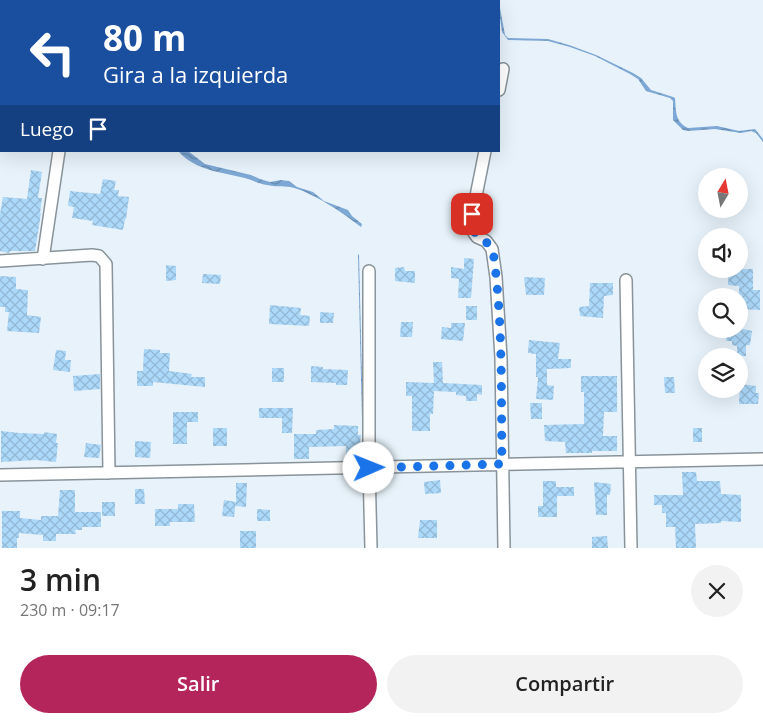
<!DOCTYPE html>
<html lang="es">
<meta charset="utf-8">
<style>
body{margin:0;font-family:"Open Sans",sans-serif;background:#f2f2f2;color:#222;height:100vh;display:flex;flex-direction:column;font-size:19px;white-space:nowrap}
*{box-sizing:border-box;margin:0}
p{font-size:16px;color:#767676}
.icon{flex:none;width:28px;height:28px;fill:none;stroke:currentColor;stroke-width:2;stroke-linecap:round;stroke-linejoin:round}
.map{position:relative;height:548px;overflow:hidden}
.side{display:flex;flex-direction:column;background:#fff;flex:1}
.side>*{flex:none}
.top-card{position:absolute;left:0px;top:0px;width:500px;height:152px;box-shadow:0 5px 20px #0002;background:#1a4fa0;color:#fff;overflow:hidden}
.needle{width:32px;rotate:10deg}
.tools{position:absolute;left:698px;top:168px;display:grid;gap:10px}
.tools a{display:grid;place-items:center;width:50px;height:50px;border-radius:50%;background:#fff;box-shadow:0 5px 20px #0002;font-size:25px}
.pin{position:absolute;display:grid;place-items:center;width:42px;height:42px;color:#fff;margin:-21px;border-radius:10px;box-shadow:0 2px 8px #0006}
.me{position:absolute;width:55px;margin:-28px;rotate:89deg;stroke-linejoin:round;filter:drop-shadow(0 0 4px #0008)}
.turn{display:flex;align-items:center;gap:18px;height:105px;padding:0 20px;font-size:22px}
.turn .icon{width:65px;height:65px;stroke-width:2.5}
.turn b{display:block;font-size:35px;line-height:42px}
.then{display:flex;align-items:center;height:48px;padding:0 20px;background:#0003;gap:10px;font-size:19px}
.round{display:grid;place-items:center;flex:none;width:52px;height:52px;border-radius:26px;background:#f2f2f2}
.overview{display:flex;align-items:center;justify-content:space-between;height:85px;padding:0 20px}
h1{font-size:30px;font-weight:600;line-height:38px}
.button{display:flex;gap:10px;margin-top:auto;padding:10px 20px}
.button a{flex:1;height:58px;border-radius:30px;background:#b3255b;color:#fff;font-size:20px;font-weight:600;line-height:58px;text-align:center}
.button a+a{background:#f2f2f2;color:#222}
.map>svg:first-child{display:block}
</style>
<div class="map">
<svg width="763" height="548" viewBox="0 0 763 548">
<defs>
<pattern id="water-waves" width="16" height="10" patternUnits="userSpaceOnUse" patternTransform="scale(1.25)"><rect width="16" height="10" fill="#7da7d4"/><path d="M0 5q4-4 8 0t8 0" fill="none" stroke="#6587ab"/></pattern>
<pattern id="building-cross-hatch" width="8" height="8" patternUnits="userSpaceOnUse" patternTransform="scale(1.25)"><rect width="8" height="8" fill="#acd8f9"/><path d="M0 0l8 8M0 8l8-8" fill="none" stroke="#93b8d5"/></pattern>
</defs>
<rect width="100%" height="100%" fill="#e7f2fa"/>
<!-- water -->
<path fill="url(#water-waves)" d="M500,8L505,35L508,38L548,39L569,45L596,55L633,73L641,78L651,90L673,97L675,98C676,111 675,122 688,128L717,126L739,131L755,129L763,139V142L756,133L751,131L741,133L715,129L688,131L683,130L673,120V101L670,98L646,91L638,79L630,74L595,56L570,47L548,41L508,40L502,32L499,10Z
M178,151H188L205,164L251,175L260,179L270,182L281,180L289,181L297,187L313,192L324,201L348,210L352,216L362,224L361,227C343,213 313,192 290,187C283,186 275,187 267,185C260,184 252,180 245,178C221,172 196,171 178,151Z
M358,254L359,255L363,420L362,419Z"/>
<!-- building -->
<path fill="url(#building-cross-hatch)" d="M31,170L42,172L38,198H42L40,213H41L35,251H10L9,253L0,251V214L3,197L27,199Z
M103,179L116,181L114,190H119L118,196L129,197L126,219H125L123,230L92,225L93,221L72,218L74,207L68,206L70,191L100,194Z
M464,258L474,259L471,298H458L459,279L451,278V267L464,269Z
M166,265L176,266V280L166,281Z
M404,267L405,271H415V283L395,281V268Z
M729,269H753V290H760V310L739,309V286L728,285Z
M203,274L221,275L220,284L202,283Z
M0,276L16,277V289L28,290L27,315L41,317L39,333L7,331L9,312H5V307H0Z
M524,277L545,278L544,295H526Z
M590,283H613V295L604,296L603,318L580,316L579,307L589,306Z
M270,305L301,308L300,315L310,316L309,326L269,324Z
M466,306H477V320H466Z
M320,312L334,313L333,323H320Z
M401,322H413L412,337H400Z
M451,323H465L463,341L441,339L442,327L451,328Z
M739,328L752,331L750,345H746V356H737V346L732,345V341H726L727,329L739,330Z
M529,340L560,343L558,359H571V368L547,369V385L554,386L553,400L536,399L538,377H536V354L528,353Z
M144,349L160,350V353H170L169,371L192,374L191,377H205V387L153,382V386H137V371H143Z
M56,350L66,351L65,360H71L70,372L53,370Z
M433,362H442L443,383L482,385V395L477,394V401H466V396L456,395V392L434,391L433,414H430V431H412V396H406V382L434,383Z
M311,366L323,367V369L348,370L347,385H336V383L311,382Z
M272,368H284V382H272Z
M100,374V389L74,391L73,376Z
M581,376H617V412H604L603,436H617V451H592V453H566L565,442L545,441L544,425L584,424V392H581Z
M664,377H674L675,393H665Z
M740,384L756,386V393H759L758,404H739Z
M530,403H542V419H531Z
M259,408H293L292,433H282V418H259Z
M173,412H198V422H187V444H173Z
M334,425L358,426V435H361L358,457L346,456V446L309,447V459H294V434H316V430L334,429Z
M213,428H227V446H213Z
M693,428H702V442H693Z
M1,431L19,433L44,434V432L57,434L56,443H58L56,462L36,460L1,462Z
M135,441L151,442L150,458L135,457Z
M86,443L101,445L99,458L84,457Z
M682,472H696L697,481H720L721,494L741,495V522L721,521V523L695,524L696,548H676L675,527H666V513H662V505H654V495H683Z
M440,480L441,493L425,494L424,482Z
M543,481H556V487H574V496H557V517H538V506H543Z
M594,482L611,484L610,495H607V515H596Z
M236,483H247L246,507L236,506Z
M135,489H144L145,504H135Z
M60,490H75V512H101V527H82V530H75L76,534H56V541H43V535L19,533V538H17V548H2V511H20V518L41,520V516H58Z
M224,500L236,502L234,517L222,516Z
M102,502H115V516H102Z
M178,504H194L195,522H170V526H155V509H178Z
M257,509L270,510V521H257Z
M420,520H437V538H418Z
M240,531H256V548H240Z
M607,536L608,548H592V537Z"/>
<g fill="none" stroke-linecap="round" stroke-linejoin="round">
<defs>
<path id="minor" d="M83,1V0
M499,90L503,69
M485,151L471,221L474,233L477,237L486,241L492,249L496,277L501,358L504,548
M43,259L59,151
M0,261L92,255L99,256L106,264L109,473
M369,271V467L371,548
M626,280L631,548
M0,475L763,459"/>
</defs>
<!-- minor casing -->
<use href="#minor" stroke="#89939a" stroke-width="14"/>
<!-- minor -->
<use href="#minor" stroke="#fff" stroke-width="11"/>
</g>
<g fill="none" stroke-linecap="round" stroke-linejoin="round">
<!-- route -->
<path stroke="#1a73e8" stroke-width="9" stroke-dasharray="0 16.2" d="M369,468L502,464C501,396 503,326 494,258C490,232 469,245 472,214"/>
</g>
</svg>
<div class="tools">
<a><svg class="needle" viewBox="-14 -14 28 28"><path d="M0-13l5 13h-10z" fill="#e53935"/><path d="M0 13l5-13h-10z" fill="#767676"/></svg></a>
<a><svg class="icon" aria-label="sound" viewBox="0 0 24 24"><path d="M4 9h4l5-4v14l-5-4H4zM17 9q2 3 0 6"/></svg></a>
<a><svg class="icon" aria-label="search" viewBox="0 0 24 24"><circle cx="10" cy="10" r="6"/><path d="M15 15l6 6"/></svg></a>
<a><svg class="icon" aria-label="layers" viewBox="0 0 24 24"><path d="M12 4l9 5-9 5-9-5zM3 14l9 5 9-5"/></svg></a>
</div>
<div class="pin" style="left:472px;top:214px;background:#d93025"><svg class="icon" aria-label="arrive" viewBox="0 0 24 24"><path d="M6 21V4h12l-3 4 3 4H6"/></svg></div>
<svg class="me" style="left:369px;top:468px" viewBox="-20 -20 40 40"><circle r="19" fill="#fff"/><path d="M0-13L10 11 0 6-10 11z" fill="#1a73e8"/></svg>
<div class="top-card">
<div class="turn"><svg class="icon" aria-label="left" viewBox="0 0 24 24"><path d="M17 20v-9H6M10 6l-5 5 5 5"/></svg><div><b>80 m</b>Gira a la izquierda</div></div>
<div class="then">Luego<svg class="icon" aria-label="arrive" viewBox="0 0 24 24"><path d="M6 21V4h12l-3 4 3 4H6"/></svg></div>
</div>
</div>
<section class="side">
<div class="overview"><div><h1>3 min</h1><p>230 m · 09:17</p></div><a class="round"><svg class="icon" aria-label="close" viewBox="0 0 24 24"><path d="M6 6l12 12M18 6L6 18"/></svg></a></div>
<div class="button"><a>Salir</a><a>Compartir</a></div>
</section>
